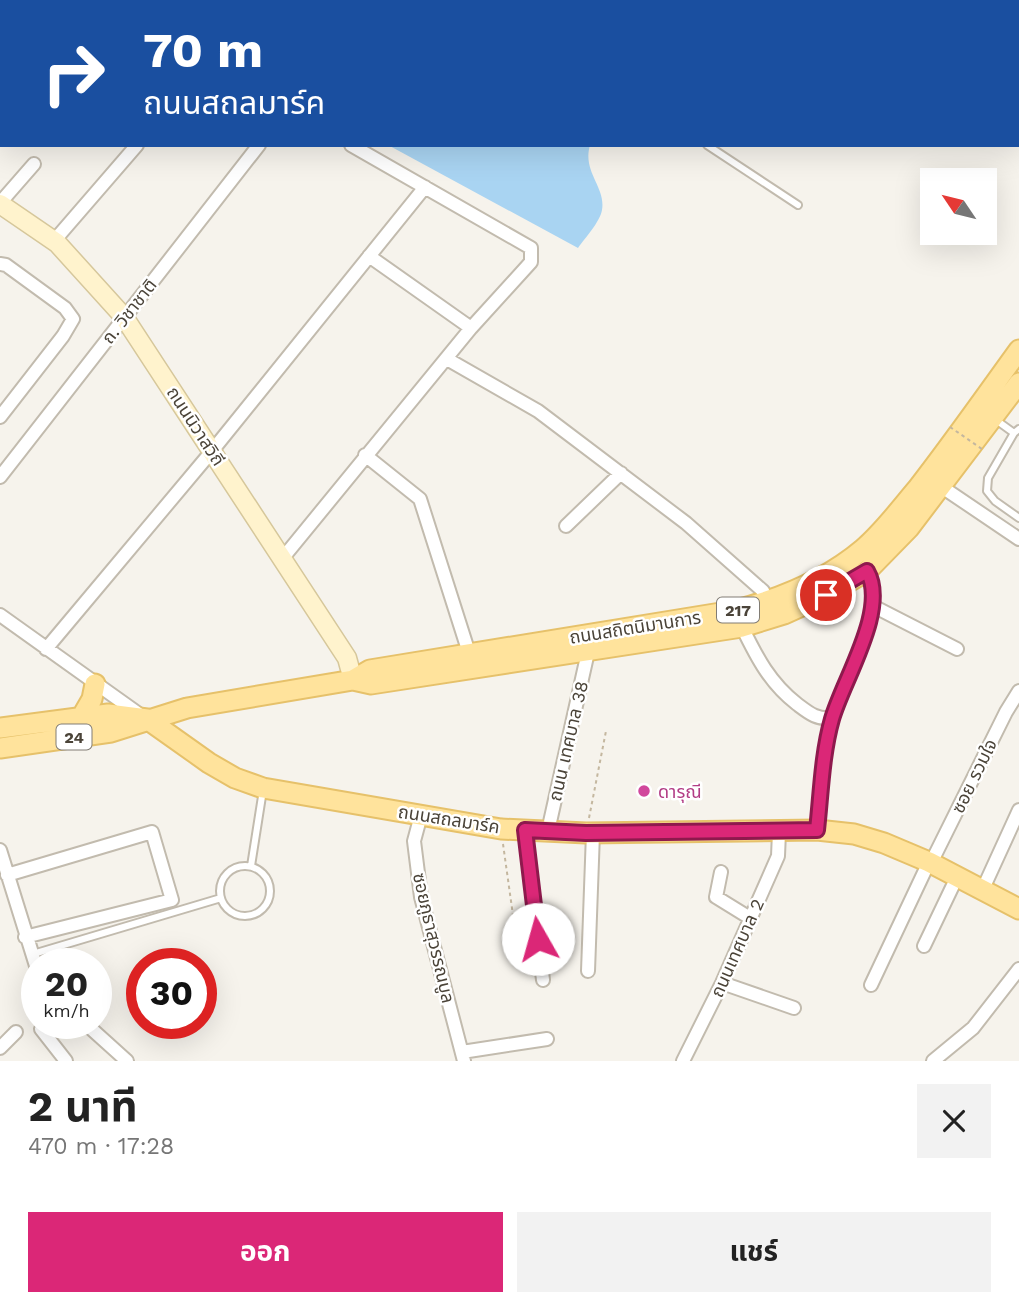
<!DOCTYPE html>
<html lang="th">
<meta charset="utf-8">
<style>
body{margin:0;font-family:"Work Sans","Noto Sans Thai",sans-serif;background:#f2f2f2;color:#222;height:100vh;display:flex;flex-direction:column;font-size:26px;white-space:nowrap}
*{box-sizing:border-box;margin:0}
p{font-size:23px;color:#767676}
.icon{flex:none;width:38px;height:38px;fill:none;stroke:currentColor;stroke-width:2;stroke-linecap:round;stroke-linejoin:round}
.map{position:relative;height:1061px;overflow:hidden}
.details{display:flex;flex-direction:column;background:#fff;flex:1}
.details>*{flex:none}
.top-card{position:absolute;left:0px;top:0px;width:1020px;height:147px;box-shadow:0 7px 28px #0002;background:#1a4fa0;color:#fff;overflow:hidden}
.needle{width:46px;rotate:305deg}
.controls{position:absolute;left:920px;top:168px;display:grid;gap:14px}
.controls a{display:grid;place-items:center;width:77px;height:77px;border-radius:0px;background:#fff;box-shadow:0 7px 28px #0002;font-size:35px}
.speed{position:absolute;left:21px;top:948px;display:flex;gap:14px;font-size:35px;font-weight:700;text-align:center}
.speed>*{display:grid;place-content:center;width:91px;height:91px;border-radius:50%;background:#fff;box-shadow:0 7px 28px #0002;line-height:1}
.speed small{font-size:18px;font-weight:400}
.speed .limit{border:10px solid #d22;background:#fff;color:#111}
.pin{position:absolute;display:grid;place-items:center;width:60px;height:60px;color:#fff;margin:-30px;border:4px solid #fff;border-radius:50%;box-shadow:0 2px 7px #0007}
.me{position:absolute;width:77px;margin:-38px;rotate:353deg;stroke-linejoin:round;filter:drop-shadow(0 0 5px #0008)}
.turn{display:flex;align-items:center;gap:24px;height:147px;padding:0 28px;font-size:32px}
.turn .icon{width:91px;height:91px;stroke-width:2.5}
.turn b{display:block;font-size:49px;line-height:60px}
.round{display:grid;place-items:center;flex:none;width:74px;height:74px;border-radius:0px;background:#f2f2f2}
.head{display:flex;align-items:center;justify-content:space-between;height:119px;padding:0 28px}
h1{font-size:42px;font-weight:700;line-height:52px}
.primary-button{display:flex;gap:14px;margin-top:auto;padding:14px 28px}
.primary-button a{flex:1;height:80px;border-radius:0px;background:#db2777;color:#fff;font-size:28px;font-weight:700;line-height:80px;text-align:center}
.primary-button a+a{background:#f2f2f2;color:#222}
.map>svg:first-child{display:block}
</style>
<div class="map">
<svg width="1019" height="1061" viewBox="0 0 1019 1061">
<rect width="100%" height="100%" fill="#f6f3ec"/>
<!-- water -->
<path fill="#a9d4f2" d="M388,145H590C582,172 606,187 602,210C600,222 585,238 578,248Z"/>
<g fill="none" stroke-linecap="round" stroke-linejoin="round">
<defs>
<path id="service" d="M936,0L938,2
M827,2L828,0
M1018,56H1019
M707,145L798,205
M996,420L1014,433
M1019,429L1014,433L988,478L987,491L995,501L1019,518
M220 891a25 25 0 1 1 50 0a25 25 0 1 1-50 0Z
M251,866L263,790
M33,954L221,898"/>
<path id="minor" d="M0,27L2,25
M0,104L2,103
M0,203L34,164
M54,241L137,145
M369,256L471,328
M0,264L6,265L65,308L73,319L63,336L0,417
M447,359L538,411L686,523L763,591L767,603
M365,455L420,499L469,653
M0,477L259,145
M942,487L1019,539
M566,526L621,473
M282,559L471,328L531,262V248L351,145
M873,606L957,649
M0,615L143,717
M742,627C757,658 770,683 797,704C809,713 817,720 832,718
M46,649L212,451L425,187
M421,815L414,841L421,897L464,1061
M525,830L543,980
M817,830C821,793 822,754 832,719C843,680 889,608 867,571
M548,831L588,652
M0,850L37,969
M931,863L1006,712L1019,691
M721,872L716,897L750,918
M7,875L152,832L172,900L25,937
M982,891L1019,810
M924,946L957,877
M588,971L593,833
M722,983L794,1008
M871,985L929,862
M86,1024L127,1061
M41,1029L66,1061
M0,1048L16,1032
M462,1052L547,1039
M683,1061L722,983L778,856L779,832
M933,1061L973,1028L1019,969"/>
<path id="secondary" d="M0,204L57,243L124,317L347,658L353,680"/>
<path id="primary" d="M353,680L370,670L733,611C780,599 825,581 863,549C883,532 900,509 917,489C952,444 985,397 1019,350
M81,718L92,699L95,684
M0,728L108,714L147,719L209,763L235,778L263,788L501,829L586,833L817,830L854,834L884,843L929,862L1019,909
M0,748L111,732L187,708L353,680L371,684L742,627L784,614L826,595L867,571L909,528L1019,383"/>
</defs>
<!-- service casing -->
<use href="#service" stroke="#c2bbae" stroke-width="10"/>
<!-- minor casing -->
<use href="#minor" stroke="#c2bbae" stroke-width="16"/>
<!-- secondary casing -->
<use href="#secondary" stroke="#d6c79b" stroke-width="21"/>
<!-- primary casing -->
<use href="#primary" stroke="#e6c16a" stroke-width="23"/>
<!-- path -->
<path stroke="#c4b79f" stroke-width="2" stroke-dasharray="3.5 3.5" stroke-linecap="butt" d="M589,818L606,731
M503,844L518,951"/>
<!-- service -->
<use href="#service" stroke="#fff" stroke-width="6"/>
<!-- minor -->
<use href="#minor" stroke="#fff" stroke-width="12"/>
<!-- secondary -->
<use href="#secondary" stroke="#fff3cd" stroke-width="18"/>
<!-- primary -->
<use href="#primary" stroke="#ffe39c" stroke-width="19"/>
<!-- path-bridge -->
<path stroke="#c4b79f" stroke-width="2" stroke-dasharray="3.5 3.5" stroke-linecap="butt" d="M950,427L982,449"/>
</g>
<g fill="none" stroke-linecap="round" stroke-linejoin="round">
<defs>
<path id="route" d="M538,939L525,830L586,833L817,830C821,794 822,754 832,719C843,680 889,609 867,571L826,595"/>
</defs>
<!-- route casing -->
<use href="#route" stroke="#8e194d" stroke-width="18"/>
<!-- route -->
<use href="#route" stroke="#db2777" stroke-width="12"/>
</g>
<!-- markers -->
<circle fill="#d1479c" stroke="#fff" stroke-width="2.5" cx="644" cy="791" r="7"/>
<g text-anchor="middle" dominant-baseline="central" stroke-width="5" stroke-linejoin="round" paint-order="stroke">
<!-- shield labels -->
<g fill="#fff" stroke="#817c74" stroke-width="2">
<rect x="717" y="597.5" width="42" height="25" rx="5"/>
<rect x="56.5" y="724.5" width="35" height="25" rx="5"/>
</g>
<g font-size="16" font-weight="bold" fill="#4b4439">
<text x="738" y="610">217</text>
<text x="74" y="737">24</text>
</g>
<!-- street labels -->
<g font-size="18" fill="#4b4439" stroke="#fff">
<text transform="translate(129 311) rotate(-52)">ถ. วิชาชาติ</text>
<text transform="translate(196 426) rotate(57)">ถนนนิวาสวิถี</text>
<text transform="translate(635 627) rotate(-9)">ถนนสถิตนิมานการ</text>
<text transform="translate(568 741) rotate(-77)">ถนน เทศบาล 38</text>
<text transform="translate(974 776) rotate(-64)">ซอย รวมใจ</text>
<text transform="translate(449 819) rotate(9)">ถนนสถลมาร์ค</text>
<text transform="translate(434 938) rotate(77)">ซอยภูธาสุวรรณบูล</text>
<text transform="translate(737 948) rotate(-66)">ถนนเทศบาล 2</text>
</g>
<!-- hotel labels -->
<g font-size="18" fill="#b23c85" stroke="#fff" text-anchor="start">
<text x="658" y="791">ดารุณี</text>
</g>
</g>
</svg>
<div class="controls">
<a><svg class="needle" viewBox="-14 -14 28 28"><path d="M0-13l5 13h-10z" fill="#e53935"/><path d="M0 13l5-13h-10z" fill="#767676"/></svg></a>
</div>
<div class="speed"><div>20<small>km/h</small></div><div class="limit">30</div></div>
<div class="pin" style="left:826px;top:595px;background:#d93025"><svg class="icon" aria-label="arrive" viewBox="0 0 24 24"><path d="M6 21V4h12l-3 4 3 4H6"/></svg></div>
<svg class="me" style="left:538px;top:939px" viewBox="-20 -20 40 40"><circle r="19" fill="#fff"/><path d="M0-13L10 11 0 6-10 11z" fill="#db2777"/></svg>
<div class="top-card">
<div class="turn"><svg class="icon" aria-label="right" viewBox="0 0 24 24"><path d="M7 20v-9h11M14 6l5 5-5 5"/></svg><div><b>70 m</b>ถนนสถลมาร์ค</div></div>
</div>
</div>
<section class="details">
<div class="head"><div><h1>2 นาที</h1><p>470 m · 17:28</p></div><a class="round"><svg class="icon" aria-label="close" viewBox="0 0 24 24"><path d="M6 6l12 12M18 6L6 18"/></svg></a></div>
<div class="primary-button"><a>ออก</a><a>แชร์</a></div>
</section>
